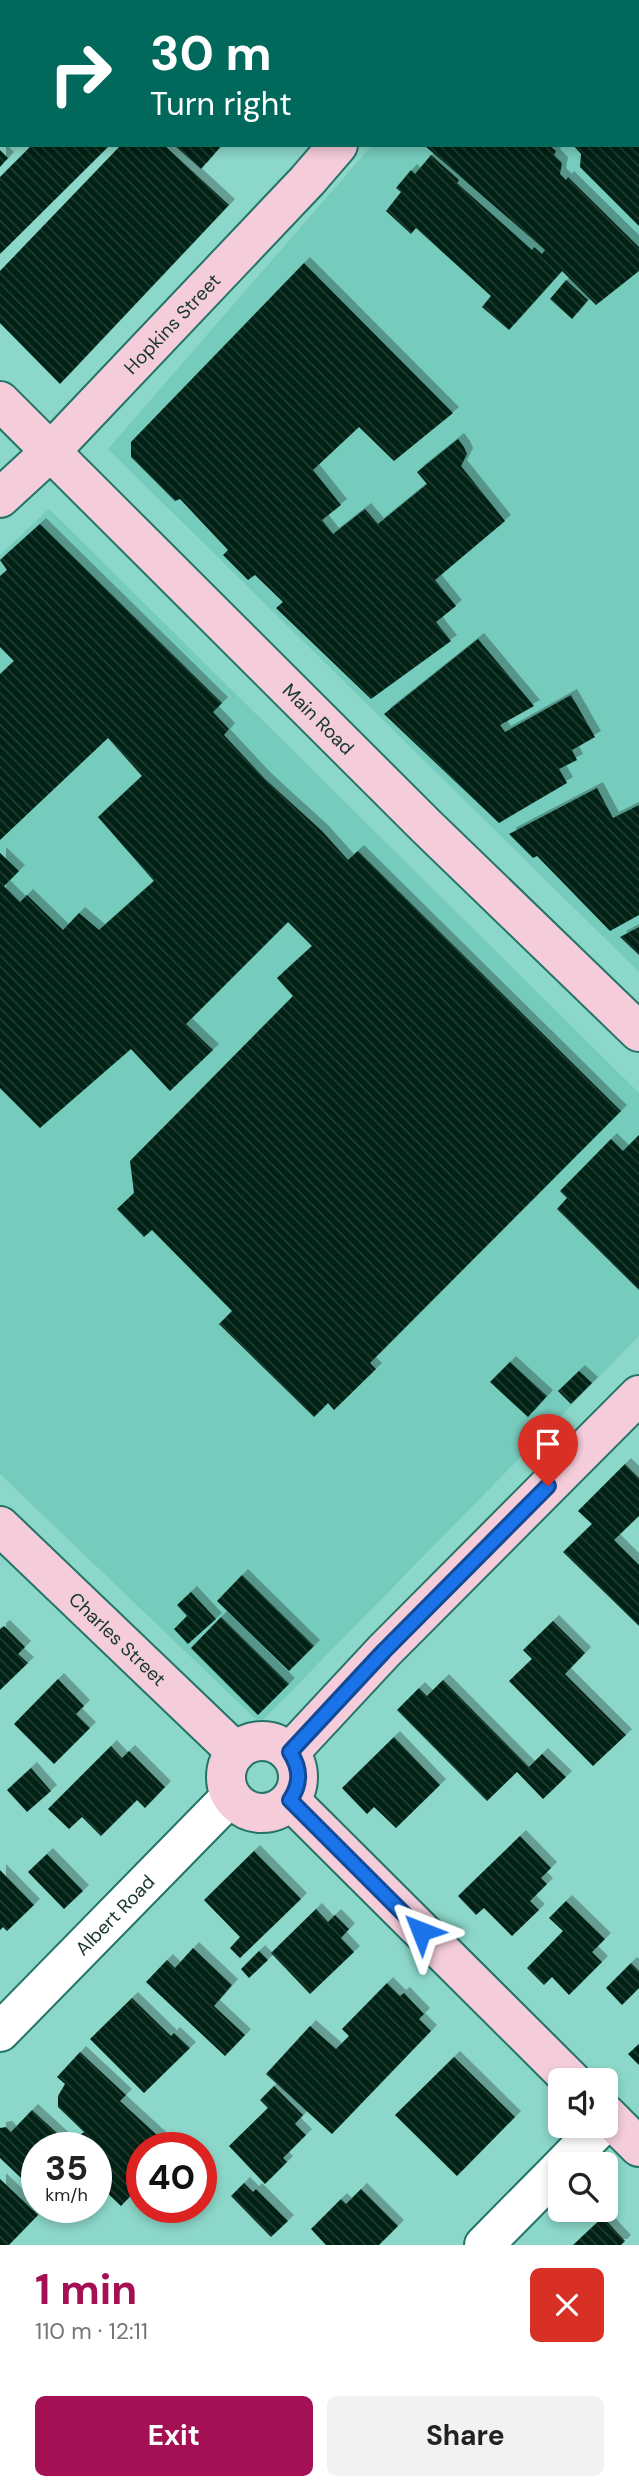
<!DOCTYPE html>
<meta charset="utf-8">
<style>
body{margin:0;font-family:"DM Sans",sans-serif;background:#f2f2f2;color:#222;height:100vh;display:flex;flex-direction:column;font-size:26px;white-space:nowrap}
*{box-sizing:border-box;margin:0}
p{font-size:23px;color:#767676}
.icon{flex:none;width:38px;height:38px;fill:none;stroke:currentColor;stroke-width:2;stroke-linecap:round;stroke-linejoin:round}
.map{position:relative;height:2245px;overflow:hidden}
.side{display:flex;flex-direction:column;background:#fff;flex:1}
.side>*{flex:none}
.top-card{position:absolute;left:0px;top:0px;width:640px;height:147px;box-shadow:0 4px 10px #0003;background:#00695c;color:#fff;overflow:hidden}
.fabs{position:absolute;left:548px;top:2068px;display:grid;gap:14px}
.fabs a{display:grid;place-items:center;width:70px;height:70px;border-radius:10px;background:#fff;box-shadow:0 4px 10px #0003;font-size:35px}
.speed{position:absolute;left:21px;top:2132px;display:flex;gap:14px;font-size:35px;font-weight:700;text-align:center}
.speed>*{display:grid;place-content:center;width:91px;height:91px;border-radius:50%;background:#fff;box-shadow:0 4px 10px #0003;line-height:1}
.speed small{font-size:18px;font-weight:400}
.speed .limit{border:10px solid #d22;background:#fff;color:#111}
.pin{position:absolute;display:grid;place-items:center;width:60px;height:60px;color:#fff;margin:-72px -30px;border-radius:50% 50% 50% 0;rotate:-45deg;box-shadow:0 0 7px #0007}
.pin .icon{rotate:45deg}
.me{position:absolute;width:77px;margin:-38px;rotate:315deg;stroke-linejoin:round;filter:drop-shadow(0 0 5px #0008)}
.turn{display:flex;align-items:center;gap:24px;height:147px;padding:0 35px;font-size:32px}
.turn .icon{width:91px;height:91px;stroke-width:2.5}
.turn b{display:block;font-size:49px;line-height:60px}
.round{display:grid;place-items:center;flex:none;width:74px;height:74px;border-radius:10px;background:#f2f2f2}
.summary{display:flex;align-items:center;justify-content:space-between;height:119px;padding:0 35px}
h1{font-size:42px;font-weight:700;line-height:52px;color:#a31154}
.primary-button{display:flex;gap:14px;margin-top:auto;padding:14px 35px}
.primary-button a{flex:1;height:80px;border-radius:10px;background:#a31154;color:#fff;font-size:28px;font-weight:700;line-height:80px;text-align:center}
.primary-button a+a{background:#f2f2f2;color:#222}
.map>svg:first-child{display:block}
</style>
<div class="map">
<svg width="639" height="2245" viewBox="0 0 639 2245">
<defs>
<pattern id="building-back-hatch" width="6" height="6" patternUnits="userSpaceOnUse" patternTransform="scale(1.75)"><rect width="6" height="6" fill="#032315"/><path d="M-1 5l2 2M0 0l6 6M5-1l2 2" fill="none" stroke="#1e3b2f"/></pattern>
<filter id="shadow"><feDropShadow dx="6" dy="-6" stdDeviation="0" flood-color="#0004"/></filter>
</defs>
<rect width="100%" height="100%" fill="#8bd7c9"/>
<!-- built -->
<path fill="#75cbbc" d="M499,0H639V972L108,449L372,145H639V2H497Z
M49,509L639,1093V1336L260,1723L0,1474V555Z"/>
<!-- building -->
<path fill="url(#building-back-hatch)" filter="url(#shadow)" d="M32,145H110L0,254V177Z
M121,145H164L229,205L60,384L0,323V271Z
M174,145H222L201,169Z
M424,145H549L556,151L554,155L562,163L560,174L566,180L568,177L639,247V271L596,305L562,271L509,330L482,307L491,296L416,228L411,234L386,211L401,192L396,188L411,170L415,174L431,155L459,180L457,183L532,250L534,247L542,254L545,250Z
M573,145H639V226L580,167L581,154Z
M0,150L8,158L0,167Z
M304,263L453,413L394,461L359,427L313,470L341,505L322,520L333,534L365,509L378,524L427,484L417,472L458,439L464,447L467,454L461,466L505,521L435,580L456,606L436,622L451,641L371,699L276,608L283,602L255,575L248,580L223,555L228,550L180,499L175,501L131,457V442Z
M566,280L588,300L572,319L550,299Z
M40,524L222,703L213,712L229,729L224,735L265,779L322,831L348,860L358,851L621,1111L370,1363L376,1369L334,1410L328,1403L314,1417L219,1324L232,1311L152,1230L144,1237L117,1209L134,1193L130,1161L293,996L277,978L312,946L288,922L186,1024L213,1050L170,1091L131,1049L40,1128L0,1088V853L19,871L4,886L20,902L27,895L63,930L79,913L99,930L154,881L98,817L142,776L108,738L0,840V674L14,661L0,647V576L7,570L0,560Z
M478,639L534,706L500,725L505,732L571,695L595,737L572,750L577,760L559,769L567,783L499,823L384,714Z
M597,788L613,818L639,805V915L610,931L537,856L533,858L509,834Z
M639,927V955L620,937Z
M639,1135V1290L557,1209L567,1198L560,1191L611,1139L623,1151Z
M510,1362L547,1396L528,1417L490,1382Z
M579,1371L592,1383L571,1404L558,1391Z
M625,1464L639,1478V1516L614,1540L639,1565V1626L563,1552L592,1524L578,1511Z
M242,1575L314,1646L289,1671L217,1601Z
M191,1592L216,1619L188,1644L174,1629L187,1616L177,1605Z
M221,1617L289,1684L258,1715L191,1648Z
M553,1621L585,1653L565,1674L626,1735L593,1766L509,1681L532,1659L523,1650Z
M4,1626L25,1647L18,1654L28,1663L0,1690V1629Z
M58,1679L84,1706L76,1714L90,1728L54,1764L14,1724Z
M443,1680L529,1767L542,1754L566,1777L543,1799L517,1772L487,1801L397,1710L419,1688L427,1696Z
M394,1737L440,1785L396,1828L374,1807L367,1814L342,1788Z
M111,1746L122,1758L129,1751L165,1787L145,1808L137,1800L101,1836L82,1817L69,1829L48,1809Z
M31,1768L51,1791L27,1812L7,1790Z
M520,1836L551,1868L541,1878L547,1884L530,1901L539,1910L512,1936L484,1908L476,1915L458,1896Z
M254,1851L301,1899L240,1958L230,1948L240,1937L204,1900Z
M47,1854L83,1891L64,1909L28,1872Z
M0,1870L34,1905L7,1931L3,1927L0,1930Z
M566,1901L605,1939L592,1952L602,1962L569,1995L552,1977L544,1985L527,1968L563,1931L549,1918Z
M316,1909L328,1922L335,1915L349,1929L341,1938L354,1952L310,1994L271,1953Z
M193,1948L232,1985L214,2006L245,2035L225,2056L146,1982L167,1960L175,1968Z
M259,1951L268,1960L249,1978L241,1969Z
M631,1963L639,1971V1988L622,2005L606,1988Z
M387,1983L400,1996L404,1993L424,2014L419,2019L431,2031L332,2134L266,2074L310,2026L336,2049L349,2036L342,2029Z
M132,1998L171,2036L174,2033L190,2048L144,2093L90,2039Z
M639,2044V2065L628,2054Z
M80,2052L126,2095L120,2101L170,2147H142V2184L121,2206L96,2182V2147H90L79,2136L84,2132L58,2107V2096L65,2084L57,2077Z
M454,2057L515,2117L457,2176L395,2115Z
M274,2086L303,2115L295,2124L306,2135L283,2158L287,2162L265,2184L229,2146L268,2108L260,2100Z
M32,2110L70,2145L67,2147H37V2193L0,2158V2128L6,2127L11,2132Z
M0,2179L38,2215L9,2245H0Z
M244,2183L253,2192L256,2189L288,2221L271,2237L231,2196Z
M361,2189L398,2226L379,2245H326L311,2229L341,2199L346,2204Z
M603,2217L625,2241L621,2245H573Z"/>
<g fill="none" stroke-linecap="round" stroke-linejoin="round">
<defs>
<g id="street">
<path id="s1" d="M0,2032L231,1796"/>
<path d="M563,2165L601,2126"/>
<path d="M484,2245L560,2168"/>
</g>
<g id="secondary">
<path d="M462,2L463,0"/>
<path id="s2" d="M0,401L427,827L639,1032"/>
<path id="s3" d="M0,498L50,452L307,181L338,145"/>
<path id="s4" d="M0,1526L236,1752"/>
<circle cx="262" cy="1777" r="36"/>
<path d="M290,1752L384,1651L639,1395"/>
<path d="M290,1800L572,2081"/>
<path d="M606,2114L639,2147"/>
</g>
</defs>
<!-- street casing -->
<use href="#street" stroke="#237367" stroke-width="42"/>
<!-- secondary casing -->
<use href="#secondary" stroke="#237367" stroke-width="42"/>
<!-- street -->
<use href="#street" stroke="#fff" stroke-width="38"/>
<!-- secondary -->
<use href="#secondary" stroke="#f4ccda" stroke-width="38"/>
</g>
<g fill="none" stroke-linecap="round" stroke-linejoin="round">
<defs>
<path id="route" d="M421,1931L290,1800C301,1784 301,1769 290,1752L384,1651L548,1486"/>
</defs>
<!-- route casing -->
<use href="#route" stroke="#114b97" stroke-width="18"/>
<!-- route -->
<use href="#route" stroke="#1a73e8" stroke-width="12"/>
</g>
<g text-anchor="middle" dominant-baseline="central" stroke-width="7" stroke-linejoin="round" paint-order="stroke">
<!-- street labels -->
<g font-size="19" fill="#153530" stroke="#cbefe8">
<text stroke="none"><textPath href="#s3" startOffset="245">Hopkins Street</textPath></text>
<text stroke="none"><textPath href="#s2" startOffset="450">Main Road</textPath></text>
<text stroke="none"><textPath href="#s4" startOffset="163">Charles Street</textPath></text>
<text stroke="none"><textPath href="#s1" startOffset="164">Albert Road</textPath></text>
</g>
</g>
</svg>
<div class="fabs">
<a><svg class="icon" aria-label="sound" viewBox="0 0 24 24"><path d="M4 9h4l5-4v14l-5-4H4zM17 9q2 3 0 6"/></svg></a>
<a><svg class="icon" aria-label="search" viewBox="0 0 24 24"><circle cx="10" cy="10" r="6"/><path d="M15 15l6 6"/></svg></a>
</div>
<div class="speed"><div>35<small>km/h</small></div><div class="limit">40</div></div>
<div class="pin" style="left:548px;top:1486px;background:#d93025"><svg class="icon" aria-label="arrive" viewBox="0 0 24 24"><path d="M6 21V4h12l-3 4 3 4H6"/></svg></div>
<svg class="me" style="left:421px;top:1931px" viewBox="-20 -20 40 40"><path d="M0-17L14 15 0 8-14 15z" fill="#1a73e8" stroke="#fff" stroke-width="4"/></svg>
<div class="top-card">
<div class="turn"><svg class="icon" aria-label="right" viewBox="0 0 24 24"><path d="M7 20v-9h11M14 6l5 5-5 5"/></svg><div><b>30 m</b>Turn right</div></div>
</div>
</div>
<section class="side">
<div class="summary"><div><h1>1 min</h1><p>110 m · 12:11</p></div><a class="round" style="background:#d93025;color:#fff"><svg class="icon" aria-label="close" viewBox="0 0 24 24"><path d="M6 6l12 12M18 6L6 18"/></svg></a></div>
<div class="primary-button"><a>Exit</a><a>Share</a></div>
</section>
